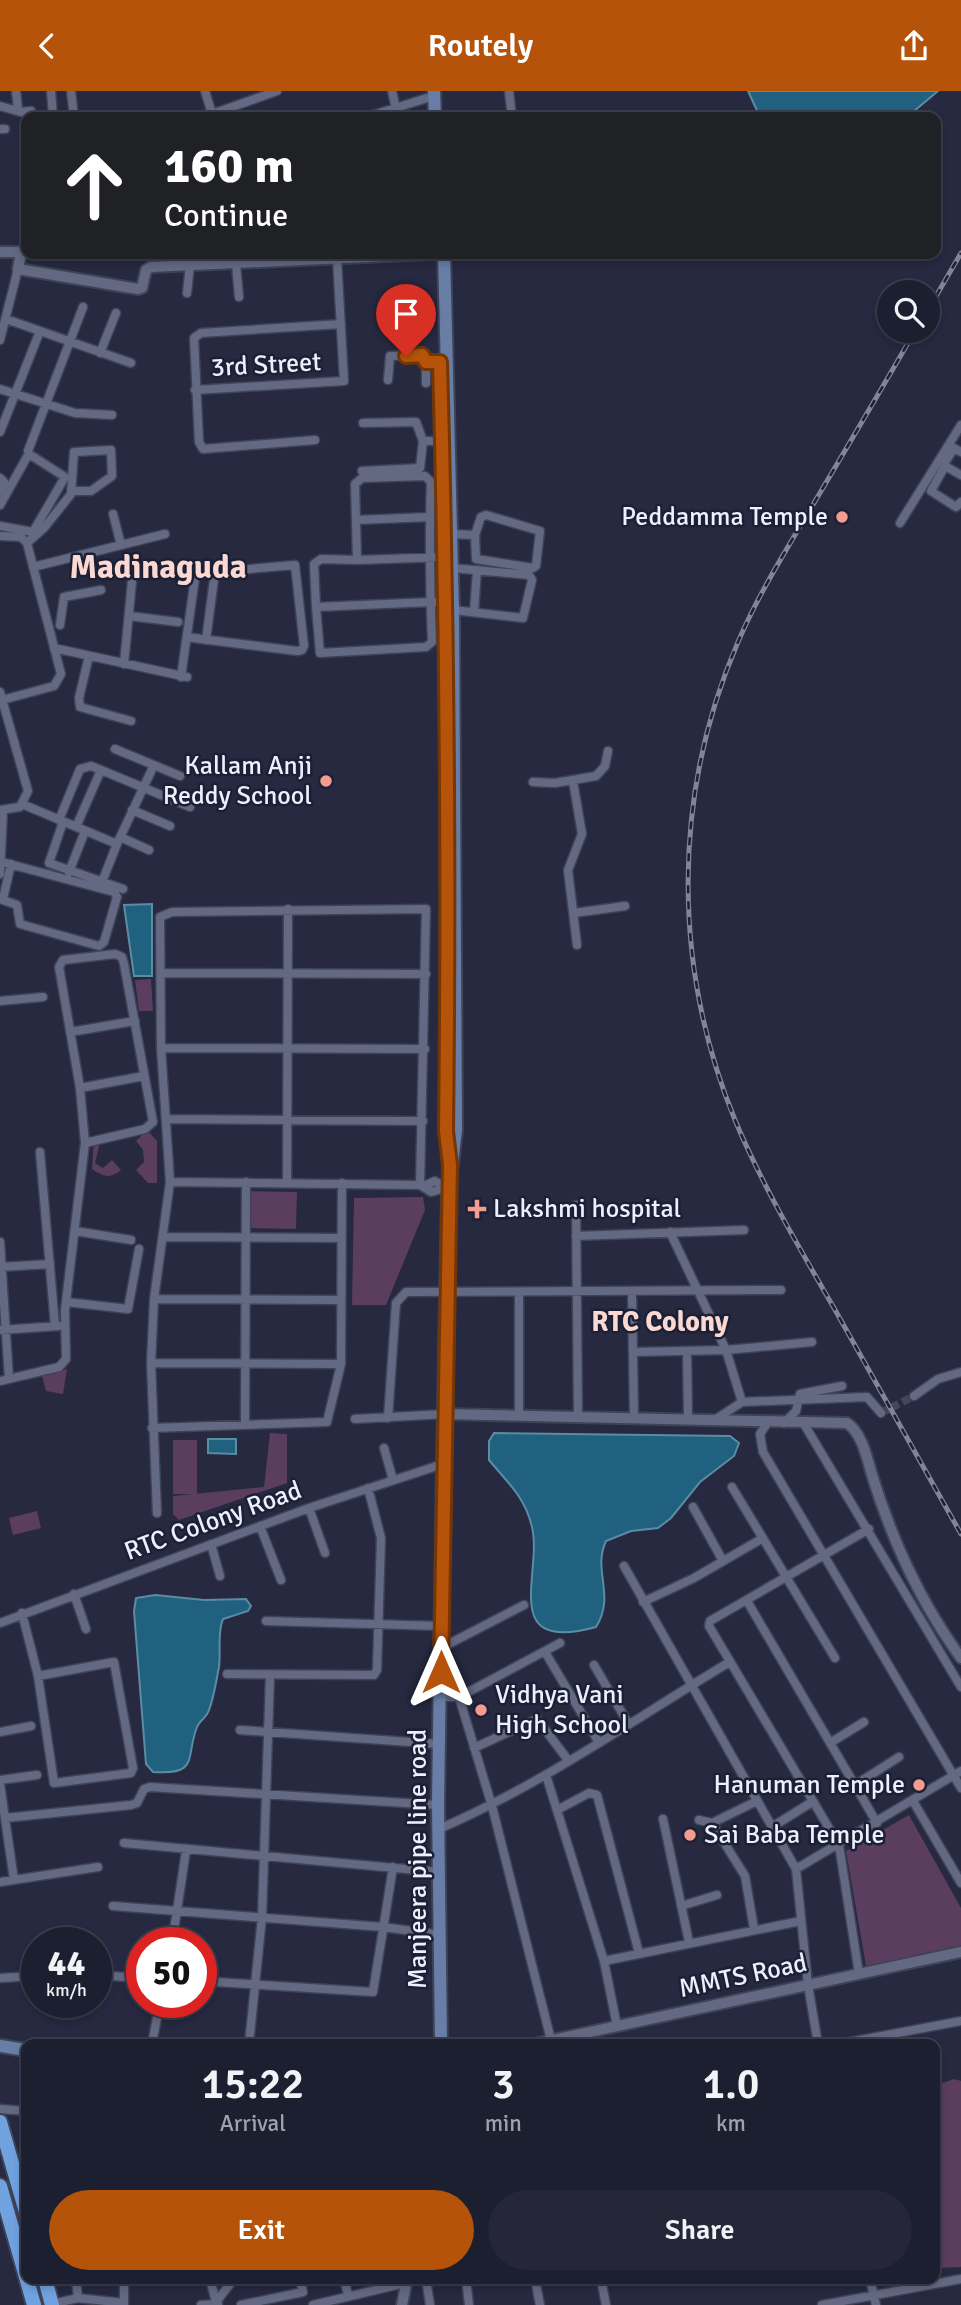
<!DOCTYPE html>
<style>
body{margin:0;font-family:Signika,sans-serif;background:#252738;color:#f1f3f6;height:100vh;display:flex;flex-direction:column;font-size:26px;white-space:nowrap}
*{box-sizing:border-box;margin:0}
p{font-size:23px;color:#a0a2ab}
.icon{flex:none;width:38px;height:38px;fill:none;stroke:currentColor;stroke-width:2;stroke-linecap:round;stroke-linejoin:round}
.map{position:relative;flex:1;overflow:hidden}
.drawer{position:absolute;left:21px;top:1948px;width:919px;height:245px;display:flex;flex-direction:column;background:#1c1f30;border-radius:14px;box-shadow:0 4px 10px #0003,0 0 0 2px #3a3d4c}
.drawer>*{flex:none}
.guide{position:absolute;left:21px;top:21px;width:920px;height:147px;border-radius:14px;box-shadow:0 4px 10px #0003,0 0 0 2px #3a3d4c;background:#202124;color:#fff;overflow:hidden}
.fabs{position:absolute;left:877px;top:189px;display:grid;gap:14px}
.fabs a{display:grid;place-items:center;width:63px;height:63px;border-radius:50%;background:#1c1f30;box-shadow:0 4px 10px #0003,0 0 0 2px #3a3d4c;font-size:35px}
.speed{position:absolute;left:21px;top:1836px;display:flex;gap:14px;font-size:35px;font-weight:700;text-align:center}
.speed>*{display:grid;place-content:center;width:91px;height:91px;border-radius:50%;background:#1c1f30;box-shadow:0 4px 10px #0003,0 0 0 2px #3a3d4c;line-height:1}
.speed small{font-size:18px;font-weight:400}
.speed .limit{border:10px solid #d22;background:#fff;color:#111}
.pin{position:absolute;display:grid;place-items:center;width:60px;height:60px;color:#fff;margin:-72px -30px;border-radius:50% 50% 50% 0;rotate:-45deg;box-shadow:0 0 7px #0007}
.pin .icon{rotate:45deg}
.me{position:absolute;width:77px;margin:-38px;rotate:0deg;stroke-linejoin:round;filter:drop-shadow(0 0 5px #0008)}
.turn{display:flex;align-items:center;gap:24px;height:147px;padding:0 28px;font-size:32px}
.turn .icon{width:91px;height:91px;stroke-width:2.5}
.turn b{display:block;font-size:49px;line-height:60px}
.eta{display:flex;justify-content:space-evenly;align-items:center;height:119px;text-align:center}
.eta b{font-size:42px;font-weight:600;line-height:49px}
.cta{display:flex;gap:14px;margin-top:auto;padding:14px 28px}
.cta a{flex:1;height:80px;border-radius:42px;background:#b45309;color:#fff;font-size:28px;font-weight:600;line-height:80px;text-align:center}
.cta a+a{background:#252738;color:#f1f3f6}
header{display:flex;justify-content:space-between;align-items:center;height:91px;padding:0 28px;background:#b45309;color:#fff;font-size:32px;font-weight:600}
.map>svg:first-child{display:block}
</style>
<header><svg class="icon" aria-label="back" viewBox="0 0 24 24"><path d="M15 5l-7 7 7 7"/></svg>Routely<svg class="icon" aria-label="share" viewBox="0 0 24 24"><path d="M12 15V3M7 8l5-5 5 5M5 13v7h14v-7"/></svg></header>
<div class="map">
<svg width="961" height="2214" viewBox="0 0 961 2214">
<rect width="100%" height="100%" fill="#262940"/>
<!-- green -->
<path fill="#5a3d5f" d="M151,888L153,920H139L135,889Z
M147,1039L157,1050V1092H148L136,1079L144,1071L143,1059L136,1050Z
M101,1047L95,1072L103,1077L112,1069L121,1079C109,1088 104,1086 92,1078L94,1048Z
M247,1100L297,1101L296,1138L246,1137Z
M423,1106L425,1119L386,1214H352L354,1107Z
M67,1278L63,1303L46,1300L42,1285Z
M270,1342L287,1343V1392L179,1429L173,1423V1405L264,1396Z
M173,1349H197V1403H173Z
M37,1420L41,1437L13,1444L9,1427Z
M909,1724L961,1817V1856L866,1875L846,1760Z
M954,1988L961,1990V2176L935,2177V1995Z"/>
<!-- water -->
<path fill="#1f617e" stroke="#5c8ca4" stroke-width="2" d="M748,0H938L907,26H760Z
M152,813V885H134L124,814Z
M494,1342L730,1345L739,1352L734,1365L700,1391L671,1427L658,1437L631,1440L606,1450C592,1480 616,1504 596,1536C498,1563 543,1482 532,1436C525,1406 508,1392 489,1369V1350Z
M208,1348H236V1363L208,1362Z
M155,1504L204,1509L246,1508L251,1515L248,1520L223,1528C217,1541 221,1562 219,1576C216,1591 214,1606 209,1619C207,1626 200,1629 197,1636C185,1667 200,1684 153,1681L146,1673L134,1520L136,1507Z"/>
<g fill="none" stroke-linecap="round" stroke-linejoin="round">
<!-- minor-tunnel -->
<path stroke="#44475c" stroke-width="8" stroke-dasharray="8 4" stroke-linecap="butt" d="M881,1322L914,1305"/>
<defs>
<path id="minor" d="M16,0L18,18
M51,0L53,26
M71,0L74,26
M205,0L213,26
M392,0L396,18
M509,0L512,26
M0,15L21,21L31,20
M190,26L212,23L277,0
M367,26L427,7
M0,38H5
M236,173L239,206
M187,202L190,174
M6,228L131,272
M0,249L18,178
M100,262L116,222
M426,271H440
M388,289L390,265L422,264L426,267V292
M0,298L75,322L112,324
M195,299L344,290L337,168
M363,332L416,331L423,350H442
M0,341L40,240
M315,349L203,358L199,351L194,247L201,242L341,233
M28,360L83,216
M946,370L954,357L961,361
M362,380L420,377L423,350
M961,384L945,375L931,400L956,416L961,411
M0,387L4,391L0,400
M0,414L27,366L32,365L65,386L33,441L0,435
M113,423L121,454
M356,429L429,426
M900,432L961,334
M451,443L475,444L476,468L533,477L536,475L540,440L486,424L481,426L475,444
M0,445L21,446L27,452L61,583L54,595L2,609
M27,452L44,437L71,403L74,361L111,359L112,385L91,400H71
M357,469L445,466
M33,476L165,443
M452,477L529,484L532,489L523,527L453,519
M316,516L314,473L321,468L357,469L355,393L362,387L425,385L431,391C429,445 430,498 432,551L426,556L320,562L316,516L431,511H446
M474,521L477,479
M129,525L178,531
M60,534L64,506L101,499
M187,546L201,548L297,560L302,559L304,555L295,474L215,481L206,549
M54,557L187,586
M89,565L79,607L80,616L131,630
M124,573L132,490
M181,586L197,473
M0,601L28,700L20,716L0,719
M115,658L180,685
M573,690L582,743L568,779L577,854
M533,691L555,692L596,685L605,675L608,660
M22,713L117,753L154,674
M132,719L170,735
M59,729L80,678L91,675L101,679
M63,731L49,772L123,798
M76,736L101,679L190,716
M120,746L149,759
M69,781L85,740
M0,783L3,719
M102,791L117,753
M0,808L17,814L20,833L99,855L104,851L117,806L114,801L2,771
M3,808L11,773
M574,822L625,815
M161,882L426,883
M0,910L43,906
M70,941L135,930
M161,957L425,958
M80,997L144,985
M167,1028L423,1030
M40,1061L55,1235
M170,1091L420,1094L431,1101L449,1096
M287,1091L288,818
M424,1095L435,1090L444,1096
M576,1114L578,1324
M75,1140L131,1149
M670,1141L726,1259L742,1311L867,1306L881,1322
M576,1145L744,1139
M165,1146L341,1147
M0,1151L9,1288
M0,1176L50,1173
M519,1202V1324
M632,1202L634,1326
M154,1208L340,1209
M66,1211L128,1218L139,1158
M0,1239L59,1235
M687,1260L688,1327
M633,1261L726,1259L812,1251
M151,1272L341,1273
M0,1290L59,1276L66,1268L65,1219L85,1052L80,997L59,876L63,869L115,863L122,866L124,873L153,1031L145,1038L85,1052
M914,1305L938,1288L961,1281
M388,1327L396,1212L406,1201L781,1199
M355,1328L445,1323
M716,1328L742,1311
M768,1331L760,1343L763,1361L961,1697
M784,1332L796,1320L800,1303L842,1295
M245,1333L246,1091
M804,1333L961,1596
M152,1337L327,1331L341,1273L342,1092
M384,1357L393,1389
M732,1396L835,1567
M693,1416L723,1470
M309,1417L325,1462
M157,1422L151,1272L154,1208L170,1091L161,957L160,826L172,821L426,818L420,1094
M260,1435L281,1489
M211,1453L220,1485
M624,1475L796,1778
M74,1503L86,1538
M747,1510L877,1732
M643,1511L694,1487L763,1447
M22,1522L38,1585L114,1571L133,1677L131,1682L54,1692L38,1585
M266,1530L441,1535
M0,1532L309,1417L443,1373
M441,1557L524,1514
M545,1561L598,1650
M594,1574L628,1632
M227,1583L374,1584L377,1579L381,1447L368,1397
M441,1606H459L492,1715L552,1953
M459,1606L560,1552
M240,1639L439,1653
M0,1641L31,1635
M830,1652L864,1631
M474,1657L537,1628L568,1669
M546,1684L604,1870L617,1935
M0,1689L37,1684
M0,1693L14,1789
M855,1694L899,1666
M913,1710L961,1792
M559,1718L589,1702L597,1704L639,1862
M5,1727L131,1714L137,1712L144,1698L150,1696L438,1714
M663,1728L689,1851
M699,1729L712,1732L757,1710
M712,1732L745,1785L754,1838
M772,1736L812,1711
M439,1738C541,1694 633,1629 728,1572
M124,1752L439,1781
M0,1791L98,1776
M113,1815L383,1836L441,1844
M681,1815L717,1804
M172,1852L186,1760
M604,1870L801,1830
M859,1883L839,1754L709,1535L710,1530L869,1438
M96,1884L142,1887
M0,1887L37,1885
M201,1890L373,1901L393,1776
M152,1953L160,1911
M249,1953L262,1826L270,1585
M818,1953L808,1894L796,1778L961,1680
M839,1953L961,1930
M0,2018L26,2020
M210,2188L216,2211L234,2188
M344,2188L348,2204
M426,2188L430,2214
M466,2188L469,2214
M535,2188L540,2214
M601,2188L606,2214
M870,2188L876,2214
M78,2207L124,2212
M52,2213L78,2207L76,2188
M124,2214V2188
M201,2214L218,2213
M241,2214L303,2201L300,2188
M313,2214L405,2192
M822,2214L961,2188"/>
<path id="tertiary" d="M0,161H21L18,178L138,198L142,197L146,179L151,176L430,163
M445,1323L847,1332C862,1342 867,1367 872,1384C892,1449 921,1512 961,1567
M534,1953L961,1861
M402,2214L407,2188"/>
<path id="secondary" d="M434,0L435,26
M447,950L448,1058
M441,1953L438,1714L443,1373L448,1105L456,1039L453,519L444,163
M0,1955L26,1959"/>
<path id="trunk" d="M0,2031L26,2121
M0,2095L34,2214
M45,2188L52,2214"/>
</defs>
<!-- minor casing -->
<use href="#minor" stroke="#3f4356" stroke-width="11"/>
<!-- tertiary casing -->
<use href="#tertiary" stroke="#3f4356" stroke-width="14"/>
<!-- secondary casing -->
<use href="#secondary" stroke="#3f4356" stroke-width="16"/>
<!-- trunk casing -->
<use href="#trunk" stroke="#3f4356" stroke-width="18"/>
<!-- minor -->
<use href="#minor" stroke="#646983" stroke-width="8"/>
<!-- tertiary -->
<use href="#tertiary" stroke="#646983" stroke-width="10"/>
<!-- secondary -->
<use href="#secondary" stroke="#687ea6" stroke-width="12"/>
<!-- trunk -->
<use href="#trunk" stroke="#70a2e0" stroke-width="14"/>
<defs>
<path id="rail" d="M928,219L961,162
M915,240C881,299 846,358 811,417C785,461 758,504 738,551C672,704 672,875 735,1029C762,1094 799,1156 834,1217C876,1292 919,1368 961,1443"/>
</defs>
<!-- rail casing -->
<use href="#rail" stroke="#818598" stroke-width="5"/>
<!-- rail -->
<use href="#rail" stroke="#1c2035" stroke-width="2.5" stroke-dasharray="8" stroke-linecap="butt"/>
</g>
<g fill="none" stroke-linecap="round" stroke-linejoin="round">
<defs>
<path id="route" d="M406,265L422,264L426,271H440C447,527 449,783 446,1040L450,1074L441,1581"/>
</defs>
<!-- route casing -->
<use href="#route" stroke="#753606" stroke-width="18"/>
<!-- route -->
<use href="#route" stroke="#b45309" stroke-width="12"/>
</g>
<!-- markers -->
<g fill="#f59c90" stroke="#1c2035" stroke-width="2.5">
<circle cx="842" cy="426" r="7"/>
<circle cx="326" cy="690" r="7"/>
<path d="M473.5 1107.5h7v7h7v7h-7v7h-7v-7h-7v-7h7z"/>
<circle cx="481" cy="1619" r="7"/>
<circle cx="919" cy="1694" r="7"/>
<circle cx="690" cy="1744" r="7"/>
</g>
<g text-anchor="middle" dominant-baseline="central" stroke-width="5" stroke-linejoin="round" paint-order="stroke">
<!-- street labels -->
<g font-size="26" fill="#ebeffe" stroke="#1c2035">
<text transform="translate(266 274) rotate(-3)">3rd Street</text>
<text transform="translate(213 1430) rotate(-20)">RTC Colony Road</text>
<text transform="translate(418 1768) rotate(-90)">Manjeera pipe line road</text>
<text transform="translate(743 1885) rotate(-12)">MMTS Road</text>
</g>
<!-- poi labels -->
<g font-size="26" fill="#ebeffe" stroke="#1c2035" text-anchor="end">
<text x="828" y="426">Peddamma Temple</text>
<text x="312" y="675">Kallam Anji<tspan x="312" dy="30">Reddy School</tspan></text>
<text x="493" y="1118" text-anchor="start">Lakshmi hospital</text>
<text x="495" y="1604" text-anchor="start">Vidhya Vani<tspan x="495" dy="30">High School</tspan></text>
<text x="905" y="1694">Hanuman Temple</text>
<text x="704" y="1744" text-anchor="start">Sai Baba Temple</text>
</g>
<!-- neighbourhood labels -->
<g font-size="28" font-weight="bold" fill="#fbd8d2" stroke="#1c2035">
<text x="660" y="1231">RTC Colony</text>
</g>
<!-- district labels -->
<g font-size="33" font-weight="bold" fill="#fbd8d2" stroke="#1c2035">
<text x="158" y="476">Madinaguda</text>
</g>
</g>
</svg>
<div class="fabs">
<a><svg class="icon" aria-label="search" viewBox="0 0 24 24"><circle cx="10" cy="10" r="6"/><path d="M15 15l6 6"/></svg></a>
</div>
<div class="speed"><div>44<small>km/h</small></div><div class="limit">50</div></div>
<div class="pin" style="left:406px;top:265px;background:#d93025"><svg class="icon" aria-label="arrive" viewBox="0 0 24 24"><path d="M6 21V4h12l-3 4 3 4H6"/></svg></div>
<svg class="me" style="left:441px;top:1581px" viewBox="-20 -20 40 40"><path d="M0-17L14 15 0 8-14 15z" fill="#b45309" stroke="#fff" stroke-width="4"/></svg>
<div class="guide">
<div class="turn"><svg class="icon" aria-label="ahead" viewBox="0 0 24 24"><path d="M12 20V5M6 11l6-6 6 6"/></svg><div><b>160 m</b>Continue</div></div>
</div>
<section class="drawer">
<div class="eta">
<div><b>15:22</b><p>Arrival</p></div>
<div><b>3</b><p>min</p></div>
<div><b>1.0</b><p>km</p></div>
</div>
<div class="cta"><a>Exit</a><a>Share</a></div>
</section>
</div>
